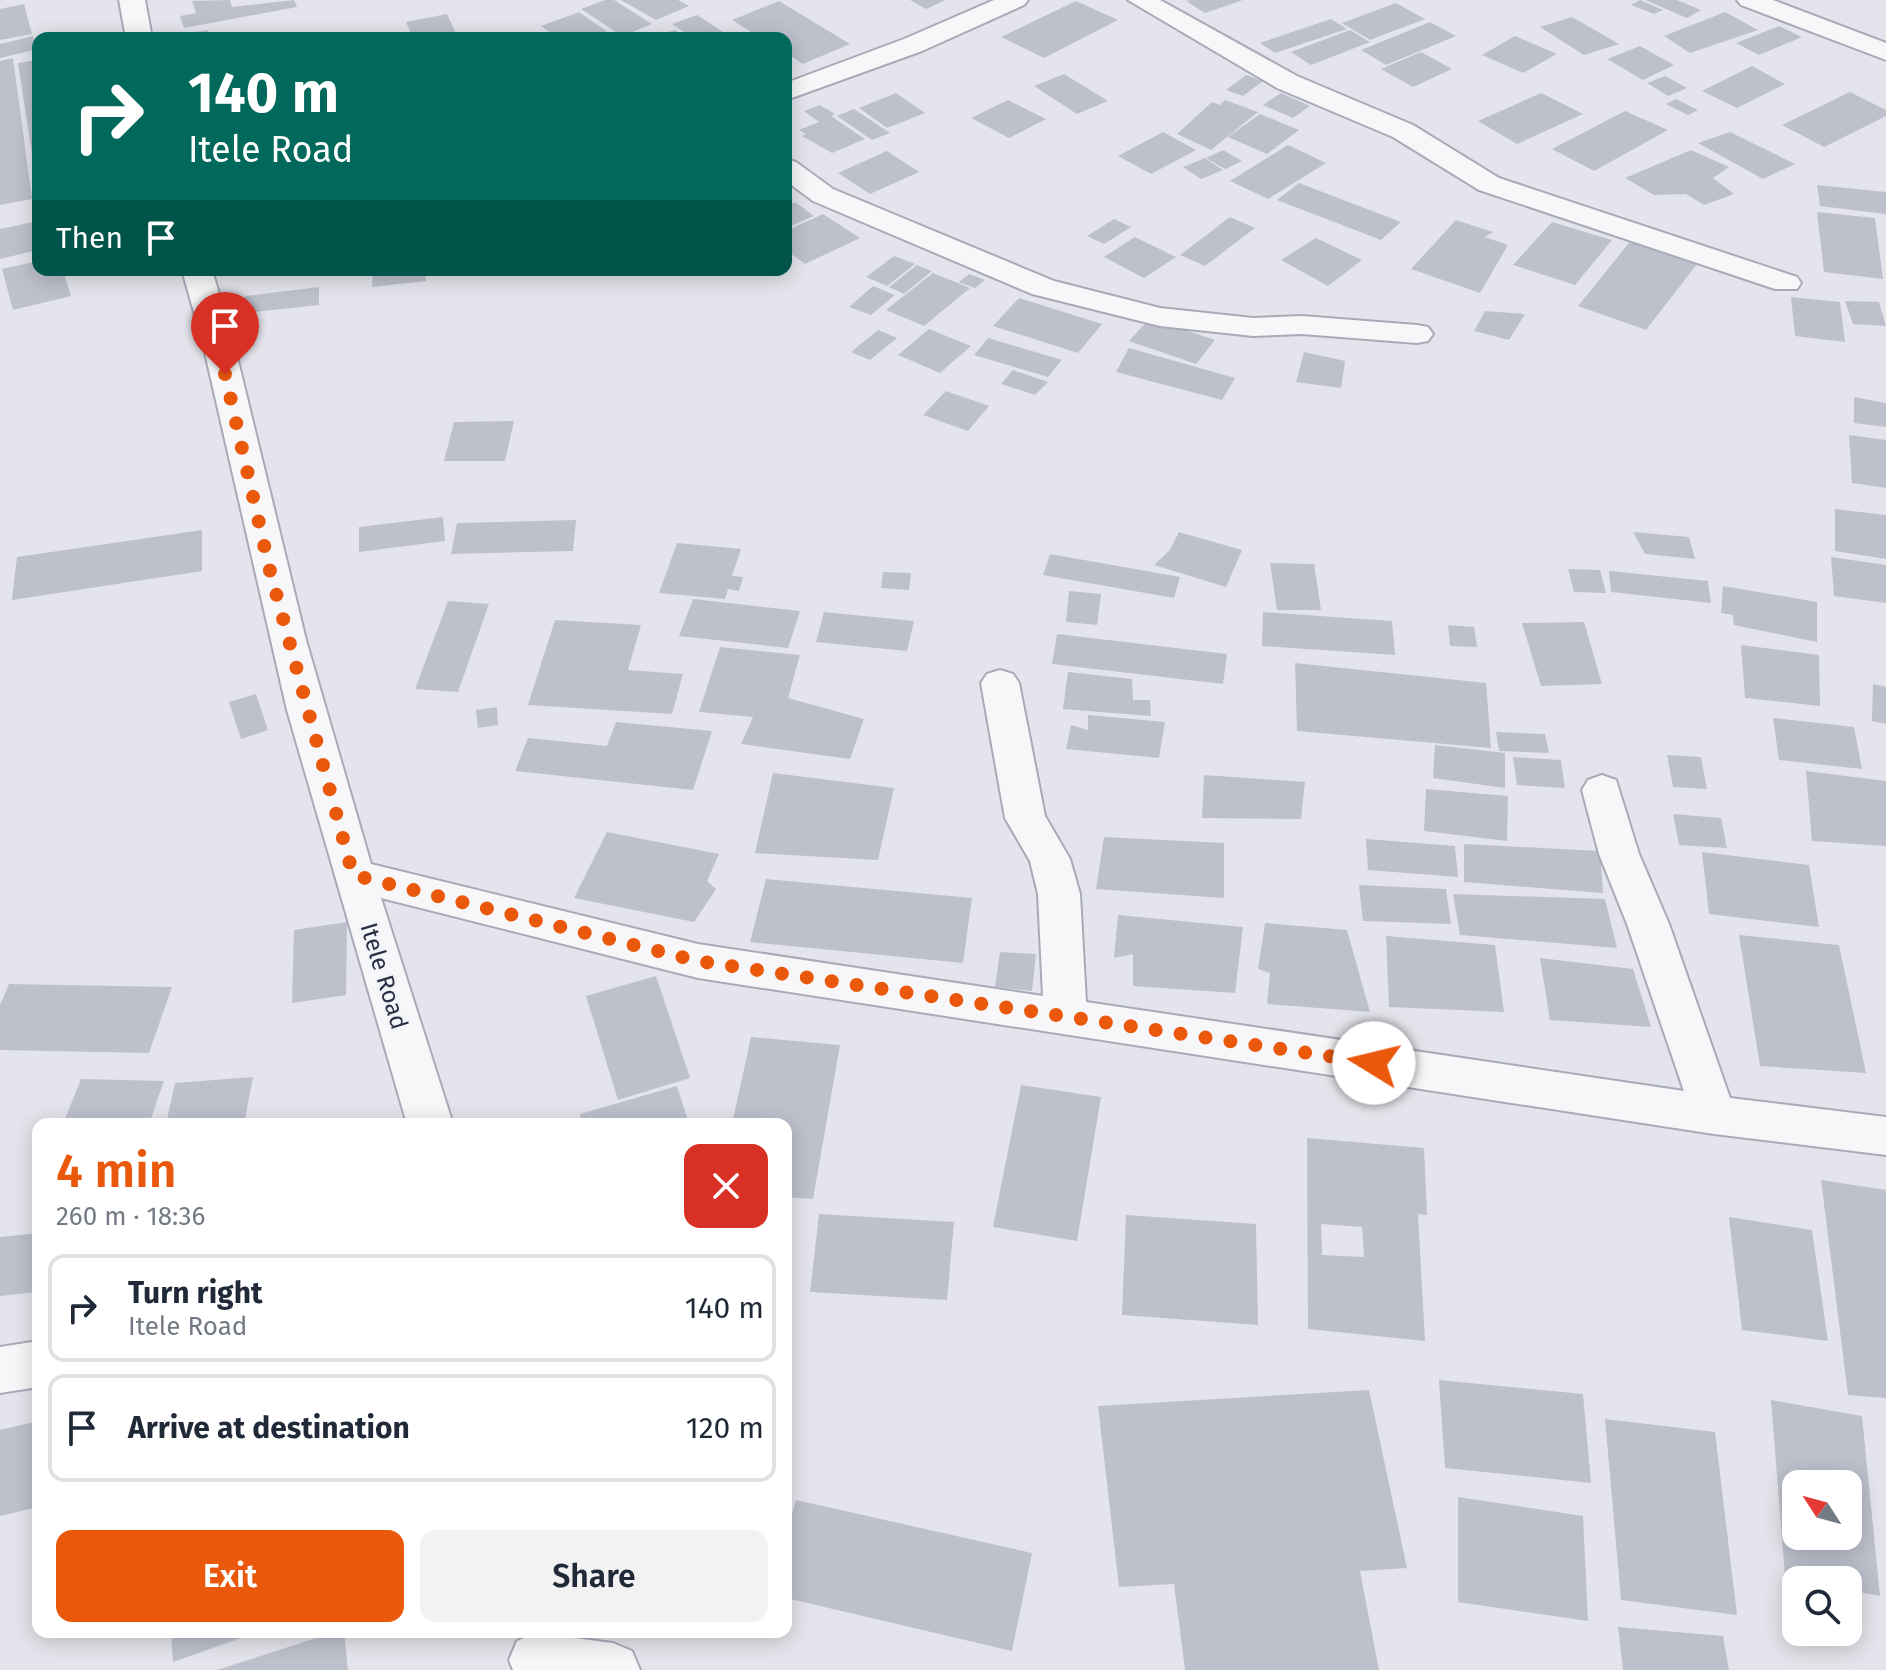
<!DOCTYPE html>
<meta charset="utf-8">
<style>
body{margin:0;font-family:"Fira Sans",sans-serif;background:#f2f2f3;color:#1f2937;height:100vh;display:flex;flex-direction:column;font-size:30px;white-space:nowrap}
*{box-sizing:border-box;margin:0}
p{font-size:26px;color:#747a83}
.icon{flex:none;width:44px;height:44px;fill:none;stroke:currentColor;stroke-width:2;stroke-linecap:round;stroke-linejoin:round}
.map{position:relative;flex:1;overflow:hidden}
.panel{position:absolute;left:32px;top:1118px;width:760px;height:520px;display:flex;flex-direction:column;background:#fff;border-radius:16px;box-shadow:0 4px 20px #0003}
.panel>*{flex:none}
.guide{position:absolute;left:32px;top:32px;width:760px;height:244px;border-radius:16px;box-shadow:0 4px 20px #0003;background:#00695c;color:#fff;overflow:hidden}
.needle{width:52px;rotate:306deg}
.buttons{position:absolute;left:1782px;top:1470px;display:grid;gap:16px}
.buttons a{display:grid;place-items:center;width:80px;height:80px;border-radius:16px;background:#fff;box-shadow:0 4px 20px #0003;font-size:40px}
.pin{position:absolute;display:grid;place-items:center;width:68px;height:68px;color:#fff;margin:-82px -34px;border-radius:50% 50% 50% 0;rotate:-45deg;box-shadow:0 0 8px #0007}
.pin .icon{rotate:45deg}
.me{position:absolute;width:88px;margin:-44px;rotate:279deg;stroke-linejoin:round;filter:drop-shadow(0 0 6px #0008)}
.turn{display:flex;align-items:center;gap:28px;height:168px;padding:0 24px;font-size:36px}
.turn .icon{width:104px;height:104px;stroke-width:2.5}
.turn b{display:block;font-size:56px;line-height:68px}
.then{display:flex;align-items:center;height:76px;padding:0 24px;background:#0003;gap:16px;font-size:30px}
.round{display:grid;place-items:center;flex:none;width:84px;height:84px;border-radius:16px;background:#f2f2f3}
.summary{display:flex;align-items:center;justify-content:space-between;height:136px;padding:0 24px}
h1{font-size:48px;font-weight:600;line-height:60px;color:#ea580c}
.primary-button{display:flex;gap:16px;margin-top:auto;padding:16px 24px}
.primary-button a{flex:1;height:92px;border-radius:16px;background:#ea580c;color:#fff;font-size:32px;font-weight:600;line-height:92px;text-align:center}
.primary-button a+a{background:#f2f2f3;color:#1f2937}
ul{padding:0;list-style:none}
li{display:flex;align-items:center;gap:24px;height:108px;margin:0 16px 12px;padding:0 8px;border:4px solid #e0e1e3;border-radius:16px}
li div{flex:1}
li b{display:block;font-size:30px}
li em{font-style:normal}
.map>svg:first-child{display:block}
</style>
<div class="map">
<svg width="1886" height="1670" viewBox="0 0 1886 1670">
<rect width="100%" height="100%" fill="#e4e5ec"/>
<!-- building -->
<path fill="#bec0cc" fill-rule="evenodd" d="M230,0L232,7L294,0L297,7L184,28L180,16L196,13L192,1Z
M605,0H614L652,24L622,36L581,9Z
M621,0H678L689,6L656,20Z
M910,0H946L926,9Z
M1243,0L1205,13L1186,1L1190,0Z
M1640,0L1663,10L1654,14L1631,5Z
M1645,0H1677L1701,10L1687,18Z
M779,1L850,44L803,64L786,53V38H761L732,20Z
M1076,1L1118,20L1044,58L1001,37Z
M1396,3L1425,19L1370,40L1342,23Z
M24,4L32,34L0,40V9Z
M579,12L609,33L597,38H558L541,26Z
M1725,12L1758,30L1690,53L1664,36Z
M447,14L458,38H413L406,22Z
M697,15L729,36L693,38L672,24Z
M1572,17L1619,44L1584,55L1540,27Z
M1331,19L1347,29L1275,53L1260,43Z
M1430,22L1456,36L1386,65L1361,50Z
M1779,26L1802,37L1759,55L1736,43Z
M208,30L210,38H171L170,36Z
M675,30L686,38H652V37Z
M1350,30L1370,42L1311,65L1291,52Z
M33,36L38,49L0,58V44Z
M1515,36L1557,54L1523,73L1482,55Z
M1640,46L1674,65L1643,80L1607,59Z
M1421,52L1452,69L1413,87L1381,69Z
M13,58L32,199L0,205V61Z
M38,60V180H36L18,63Z
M1752,66L1785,84L1737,108L1702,91Z
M1064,74L1108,101L1077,114L1034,86Z
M1246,75L1263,81L1243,96L1226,90Z
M1665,76L1687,88L1668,96L1647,83Z
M1850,92L1886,110V116L1824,147L1782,125Z
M896,93L925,113L887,128L859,108Z
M1281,93L1310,106L1293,118L1263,105Z
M1541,93L1583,114L1517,144L1478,121Z
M1676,99L1698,110L1688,115L1666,104Z
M1008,100L1046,119L1009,138L971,118Z
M1225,100L1258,112L1211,150L1177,134L1212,102L1220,105Z
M820,105L835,114L831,116L865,139L832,153L802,136L806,134L799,130L819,122L804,111Z
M854,109L890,133L872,140L837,116Z
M1625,111L1668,130L1594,171L1552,149Z
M1260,114L1299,130L1267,154L1228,137Z
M1163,132L1196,150L1151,174L1118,156Z
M1730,132L1795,164L1763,179L1698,143Z
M1288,145L1326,163L1268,199L1230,181Z
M1223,150L1242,161L1225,169L1206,158Z
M1691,150L1729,167L1713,178L1734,194L1704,205L1686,194L1654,195L1625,178Z
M887,151L919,172L870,194L838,173Z
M1205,158L1223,170L1201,179L1183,167Z
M1299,183L1401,222L1381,240L1277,200Z
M1817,185L1886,192V214L1820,206Z
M795,202L814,216L786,228V206Z
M1817,212L1875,218L1883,279L1824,272Z
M823,214L860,238L805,264L786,250V231Z
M1230,217L1255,228L1205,266L1180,255Z
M1114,219L1131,227L1104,244L1087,236Z
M1456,220L1493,232L1485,237L1508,245L1480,293L1411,269Z
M38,221V250L0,259V229Z
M1552,222L1612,240L1575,285L1513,265Z
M1135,237L1176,257L1144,278L1104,257Z
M1316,238L1362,260L1328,286L1281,260Z
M1633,238L1700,260L1646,330L1578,306Z
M894,256L915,264L887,286L866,277Z
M38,261V270H63L71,296L13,310L2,269Z
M917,265L932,271L904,294L889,287Z
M373,270H425L426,281L372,287Z
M933,273L970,288L924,326L886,310Z
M969,274L985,280L975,288L959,282Z
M873,286L895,295L871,315L849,307Z
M319,287V305L244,313L245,296Z
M1791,297L1840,302L1845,342L1795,336Z
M1019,298L1102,324L1078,353L993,326Z
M1845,301L1879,302L1886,326L1853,324Z
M1485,311L1525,314L1509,340L1474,331Z
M1150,318L1215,340L1196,364L1129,341Z
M929,329L971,346L940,373L898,355Z
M878,330L897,338L870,360L851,352Z
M988,338L1062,360L1048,377L974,355Z
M1129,348L1235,378L1222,400L1116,372Z
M1304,352L1345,361L1341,388L1296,382Z
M1013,370L1048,382L1035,395L1001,384Z
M946,391L989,406L968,431L923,415Z
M1854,397L1886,403V427L1854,423Z
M514,421L505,461H444L454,422Z
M1849,435L1886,440V488L1852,483Z
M1835,509L1886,515V559L1835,551Z
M443,517L445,541L359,552V527Z
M576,520L573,551L451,554L457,523Z
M202,530V571L12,600L17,557Z
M1179,532L1242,550L1226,587L1154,565L1170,550Z
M1633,532L1689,537L1695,559L1645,554Z
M677,543L741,549L732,576L743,577L739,591L728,589L725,599L659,593Z
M1050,554L1180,577L1174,598L1043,575Z
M1831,557L1886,565V603L1834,596Z
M1270,563L1314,564L1321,610H1277Z
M1568,569L1600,570L1606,593L1574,592Z
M1609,571L1708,581L1711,603L1611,592Z
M883,572L911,573L909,590L881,588Z
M1723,586L1817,602V642L1734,625L1733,615L1721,613Z
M1069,591L1101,594L1097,625L1066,622Z
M693,599L800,611L788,648L679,636Z
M448,601L489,604L458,692L415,689Z
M824,612L914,621L907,651L816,642Z
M1263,612L1392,621L1395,655L1262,646Z
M555,620L641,625L628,670L683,674L672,714L528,705Z
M1584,622L1602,684L1541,686L1522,623Z
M1448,625L1474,627L1477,647L1450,646Z
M1057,634L1227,654L1223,684L1052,664Z
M1741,645L1819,655L1820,706L1745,698Z
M720,647L800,655L788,698L864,719L850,759L741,744L753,717L699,712Z
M1295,663L1486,683L1491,748L1297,731Z
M1068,672L1132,679L1133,700H1150L1151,716L1063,709Z
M1873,684L1886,687V724L1872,721Z
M256,694L268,730L241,739L229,702Z
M497,707L498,725L478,728L476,710Z
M1088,715L1165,722L1159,758L1066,749L1071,725L1088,730Z
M1773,718L1854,727L1862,769L1779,760Z
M616,722L712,731L693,790L515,771L528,738L607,746Z
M1496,732L1545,734L1549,753L1499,751Z
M1435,745L1505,753V788L1433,778Z
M1667,755L1701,757L1707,789L1673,787Z
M1513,757L1561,760L1565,788L1517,785Z
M1806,771L1886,781V846L1812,841Z
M773,773L894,788L878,860L755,853Z
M1204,775L1305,782L1301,819L1202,818Z
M1426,789L1508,796L1507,841L1424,831Z
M1673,814L1721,818L1727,848L1679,845Z
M607,832L719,854L707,881L716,889L694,922L574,898Z
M1104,837L1224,843V898L1096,889Z
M1366,839L1455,846L1458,877L1368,870Z
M1464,844L1600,851L1603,893L1464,882Z
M1702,852L1809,865L1819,927L1709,914Z
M766,879L972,898L963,963L750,942Z
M1359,885L1446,889L1451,924L1363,921Z
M1453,894L1605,899L1617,948L1460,935Z
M1118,915L1243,927L1235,993L1133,986V954L1114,958Z
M347,922L346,995L292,1003L294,930Z
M1265,923L1347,930L1370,1012L1267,1004L1270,973L1258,969Z
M1739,935L1839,945L1866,1073L1760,1066Z
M1386,936L1495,945L1504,1012L1389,1007Z
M1000,952L1036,954L1032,991L995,987Z
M1540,958L1633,969L1651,1027L1550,1020Z
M656,976L690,1078L618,1100L586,996Z
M9,984L172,987L149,1053L0,1050V1005Z
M751,1037L840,1045L813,1199L786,1197V1124H732Z
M253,1077L244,1124H166L175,1083Z
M81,1079L164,1081L149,1124H63Z
M1021,1085L1101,1097L1077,1241L993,1227Z
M677,1086L689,1124H582L580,1114Z
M1307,1138L1424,1148L1427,1215L1418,1214L1425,1341L1308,1329ZM1321,1224L1362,1227L1364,1257L1322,1255Z
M1821,1180L1886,1190V1398L1848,1395Z
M819,1214L954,1222L947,1300L810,1292Z
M1126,1215L1256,1224L1258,1325L1122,1315Z
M1729,1217L1812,1230L1828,1341L1742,1330Z
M38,1233V1292L0,1296V1237Z
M1439,1380L1583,1394L1591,1483L1445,1468Z
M1369,1390L1407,1568L1360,1571L1379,1670H1185L1174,1584L1119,1587L1098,1406Z
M1771,1400L1862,1416L1880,1596L1848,1590V1580L1785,1577ZM1796,1484H1848V1536H1796Z
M1605,1419L1715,1432L1737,1615L1621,1600Z
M38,1421V1507L0,1516V1430Z
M1458,1497L1583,1516L1588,1621L1458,1602Z
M796,1500L1032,1553L1012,1651L786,1598V1535Z
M1618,1627L1723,1636L1729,1670H1623Z
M171,1632H258L173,1662Z
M335,1632H344L348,1670H217Z"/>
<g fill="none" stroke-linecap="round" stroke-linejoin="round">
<defs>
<path id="minor" d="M119,0H145L152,38H126Z
M994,0H1028L1024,5L922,51L786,100V83L904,39Z
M1128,0H1160L1297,76L1413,125L1499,178L1797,277L1801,283L1797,289H1775L1479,190L1393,137L1277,88Z
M1737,0H1773L1886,43V60L1741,5Z
M786,159L796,162L833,189L1054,281L1160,308L1253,318L1302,316L1417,325L1428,327L1433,334L1428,341L1417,343L1302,334L1253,336L1160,326L1032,294L813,201L786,181Z
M182,270H212L234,344L306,640L371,864L698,944L1043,996L1038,894L1030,861L1005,818L981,683L987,674L1000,670L1013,674L1019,683L1045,816L1070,859L1080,894L1086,1002L1684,1091L1627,924L1599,854L1582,790L1588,780L1602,775L1616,780L1639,854L1669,924L1730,1098L1886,1117V1155L1714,1134L698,978L381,898L453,1124H407L287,710L203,344Z
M38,1341V1387L0,1393V1347Z
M536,1633L613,1643L632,1651L640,1670H513L509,1660L517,1641Z"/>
</defs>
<!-- minor casing -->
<use href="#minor" stroke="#a8abb7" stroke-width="4"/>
<!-- minor -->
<use href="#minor" fill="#f7f7fa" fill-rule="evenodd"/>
</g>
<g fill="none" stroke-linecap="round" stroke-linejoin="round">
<!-- route -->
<path stroke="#ea580c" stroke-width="14" stroke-dasharray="0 25.2" d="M225,374L270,571L353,875L698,961L1374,1063"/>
</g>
<g text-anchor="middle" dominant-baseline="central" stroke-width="6" stroke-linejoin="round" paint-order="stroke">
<!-- street labels -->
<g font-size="24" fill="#2a2f46" stroke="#f4f5f9">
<text transform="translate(384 976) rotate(73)">Itele Road</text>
</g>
</g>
</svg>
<div class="buttons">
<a><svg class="needle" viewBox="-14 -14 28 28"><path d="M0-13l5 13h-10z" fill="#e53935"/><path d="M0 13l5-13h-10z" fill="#747a83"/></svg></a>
<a><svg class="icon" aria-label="search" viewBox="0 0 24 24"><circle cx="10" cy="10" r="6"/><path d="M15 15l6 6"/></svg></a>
</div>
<div class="pin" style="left:225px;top:374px;background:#d93025"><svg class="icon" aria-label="arrive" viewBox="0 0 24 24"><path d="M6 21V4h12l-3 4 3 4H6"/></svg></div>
<svg class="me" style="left:1374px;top:1063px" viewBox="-20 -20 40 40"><circle r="19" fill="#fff"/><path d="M0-13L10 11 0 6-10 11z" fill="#ea580c"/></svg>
<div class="guide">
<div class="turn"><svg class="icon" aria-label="right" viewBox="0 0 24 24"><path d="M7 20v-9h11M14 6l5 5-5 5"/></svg><div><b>140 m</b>Itele Road</div></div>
<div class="then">Then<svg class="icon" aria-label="arrive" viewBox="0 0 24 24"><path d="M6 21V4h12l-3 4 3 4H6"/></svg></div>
</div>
<section class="panel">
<div class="summary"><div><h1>4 min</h1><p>260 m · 18:36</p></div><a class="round" style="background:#d93025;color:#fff"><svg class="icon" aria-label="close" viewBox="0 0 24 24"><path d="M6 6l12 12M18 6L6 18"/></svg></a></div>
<ul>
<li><svg class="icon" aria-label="right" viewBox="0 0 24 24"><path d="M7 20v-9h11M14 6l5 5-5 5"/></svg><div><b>Turn right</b><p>Itele Road</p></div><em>140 m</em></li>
<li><svg class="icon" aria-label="arrive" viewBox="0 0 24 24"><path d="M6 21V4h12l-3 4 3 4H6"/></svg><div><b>Arrive at destination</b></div><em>120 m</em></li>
</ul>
<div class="primary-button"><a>Exit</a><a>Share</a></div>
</section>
</div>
